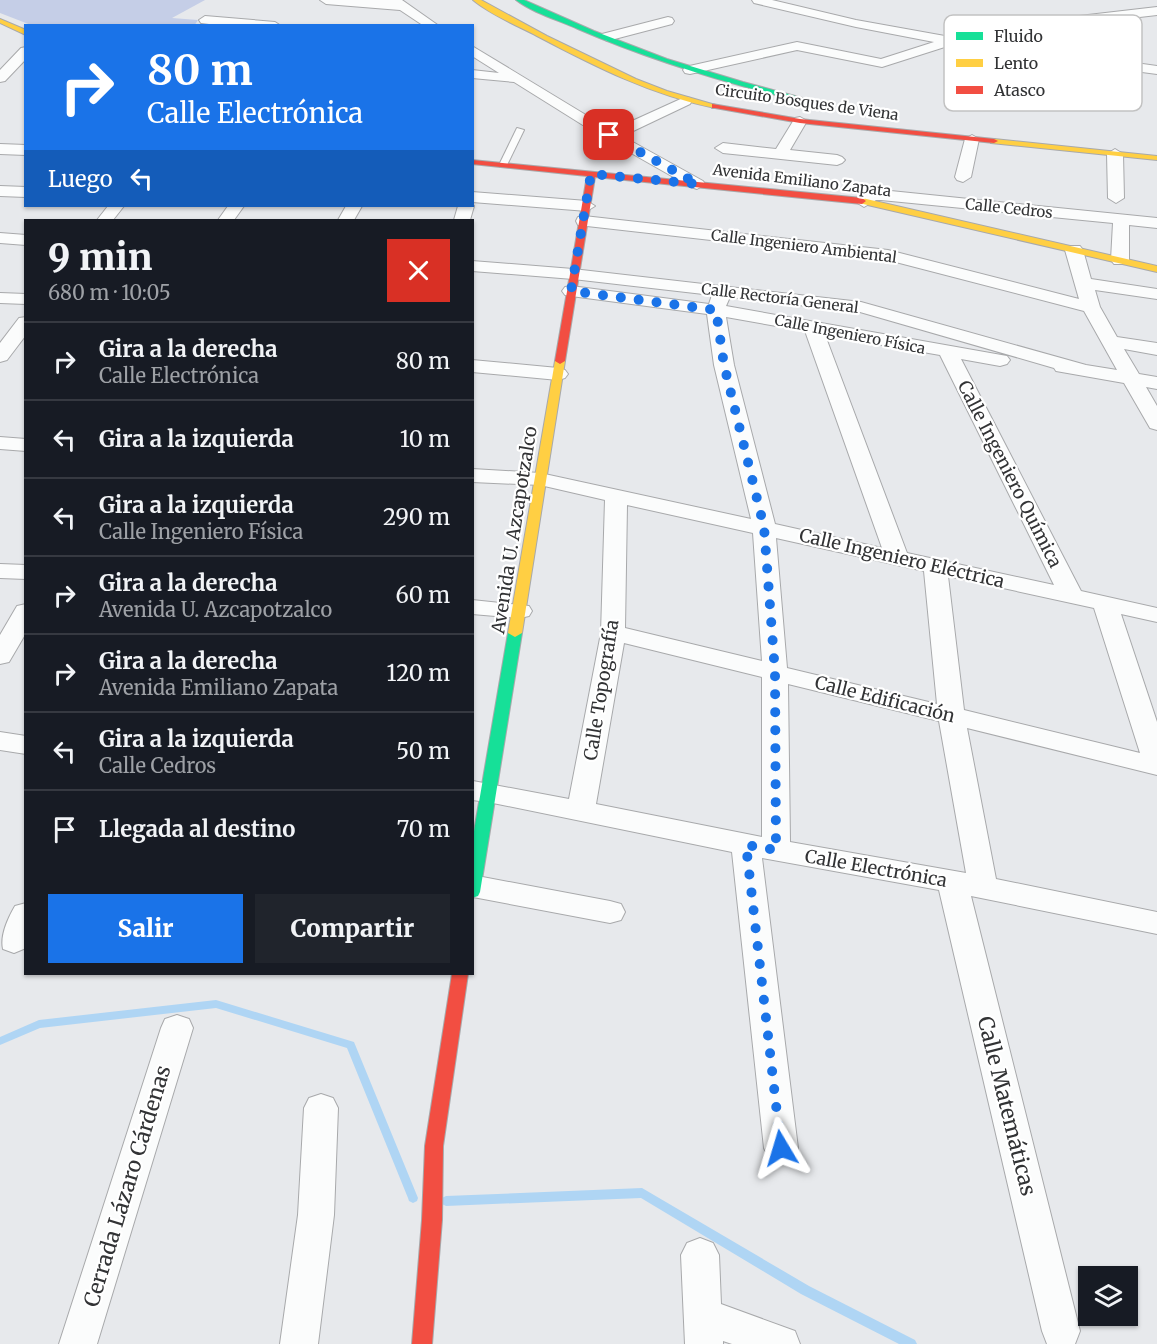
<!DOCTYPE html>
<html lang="es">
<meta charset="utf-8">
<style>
body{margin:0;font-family:Merriweather,serif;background:#20242c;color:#f1f3f6;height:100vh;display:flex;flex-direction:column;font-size:22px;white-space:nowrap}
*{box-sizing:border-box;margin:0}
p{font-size:20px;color:#9ea1a6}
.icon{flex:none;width:33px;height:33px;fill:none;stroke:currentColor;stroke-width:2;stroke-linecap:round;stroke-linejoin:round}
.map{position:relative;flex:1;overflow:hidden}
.sheet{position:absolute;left:24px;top:219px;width:450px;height:756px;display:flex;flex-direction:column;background:#171b24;border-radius:0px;box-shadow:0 2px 4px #0004}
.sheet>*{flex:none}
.banner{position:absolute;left:24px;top:24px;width:450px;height:183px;border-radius:0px;box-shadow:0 2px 4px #0004;background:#1a73e8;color:#fff;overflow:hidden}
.controls{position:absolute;left:1078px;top:1266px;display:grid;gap:12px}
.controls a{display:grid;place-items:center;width:60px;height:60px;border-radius:0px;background:#171b24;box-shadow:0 2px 4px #0004;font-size:30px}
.pin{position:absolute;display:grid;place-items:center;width:51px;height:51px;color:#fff;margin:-26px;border-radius:12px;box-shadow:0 3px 9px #0006}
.me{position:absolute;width:66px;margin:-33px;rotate:353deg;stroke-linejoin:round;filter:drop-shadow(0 0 4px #0008)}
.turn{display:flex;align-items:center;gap:21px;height:126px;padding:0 24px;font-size:27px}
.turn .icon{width:78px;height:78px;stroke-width:2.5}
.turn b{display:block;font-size:42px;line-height:51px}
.then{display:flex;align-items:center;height:57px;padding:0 24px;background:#0003;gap:12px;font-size:22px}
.round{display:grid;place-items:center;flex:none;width:63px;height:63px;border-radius:0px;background:#20242c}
.headline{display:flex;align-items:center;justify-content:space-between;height:102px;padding:0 24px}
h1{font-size:36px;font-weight:800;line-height:45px}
.primary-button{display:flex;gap:12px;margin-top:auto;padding:12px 24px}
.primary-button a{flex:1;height:69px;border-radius:0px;background:#1a73e8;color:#fff;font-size:24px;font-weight:800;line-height:69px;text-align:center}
.primary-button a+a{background:#20242c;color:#f1f3f6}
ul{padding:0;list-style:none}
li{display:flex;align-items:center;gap:18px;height:78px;padding:0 24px;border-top:2px solid #363941}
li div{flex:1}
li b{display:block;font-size:22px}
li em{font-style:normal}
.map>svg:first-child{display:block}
</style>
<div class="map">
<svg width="1157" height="1344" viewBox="0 0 1157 1344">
<rect width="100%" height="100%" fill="#e7e9ec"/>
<!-- green -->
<path fill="#c5cee7" d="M0,0H205L172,18L198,20L194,26L31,25L0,13Z"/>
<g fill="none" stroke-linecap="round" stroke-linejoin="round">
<!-- stream -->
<path fill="#afd5f4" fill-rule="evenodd" d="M216,1000L354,1042L418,1198L417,1201L413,1203L409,1201L408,1198L347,1048L216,1008L40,1028L0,1045V1037L39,1020Z
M642,1188L809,1286L915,1340L917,1344H899L801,1294L641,1198L446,1206L442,1204L441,1201L442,1198L446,1196Z"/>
<defs>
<path id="lane" d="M517,128L524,130L507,165L500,167L499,165Z"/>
<path id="street" d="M320,0H402L439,26H424L400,10L326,4Z
M752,0H772L856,20L956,38L1157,66V74L1104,67L1103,71L974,103L969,102L967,99L969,96L1091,66L951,45L882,67L797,50L690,74L685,73L683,70L685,67L797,42L881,59L934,42L856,27L754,3Z
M1157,7V15L1062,26L957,33L951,29L957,25L1062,18Z
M205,16L275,22L281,26H225L201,23L199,20Z
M668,17L672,18L674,21L672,24L607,41L601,37L602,34Z
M472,46L604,126L703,181L705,184L697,189L691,187L594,132L514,82L472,78V70L499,73L472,56Z
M26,47V59L5,81L0,82V70L21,48Z
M685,97L690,98L692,101L690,104L629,133L624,134L617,130L619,127Z
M800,117L807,121L790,150L837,155L842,157L845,160L842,163L837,165L723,153L715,148L723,143L776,149L795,118Z
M972,135L979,139L971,177L963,182L957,180L955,177L965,139Z
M0,144L26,145V155L0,154Z
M1115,149L1123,154L1124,198L1116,203L1108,198L1107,154Z
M0,186L26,187V197L0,196Z
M881,190L1157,218V228L1129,225V260L1126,264H1114L1111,260L1113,223L881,200H876L864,207L856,202L866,192Z
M472,192L587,201L595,206L587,211L472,202Z
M472,204L474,206L470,220H454L458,206H472Z
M108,206H124L113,220H97Z
M228,206H244L234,220H218Z
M346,206H362L354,220H338Z
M584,216L888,250L1079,299L1065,250L1068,246H1080L1083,250L1091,279L1157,289V299L1095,290L1100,307L1117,337L1157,343V355L1124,349L1139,374L1157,377V389L1146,387L1157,406V430L1150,428L1124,383L1056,371L1054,368L860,312L730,297L726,306L1007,356L1010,360L1007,364L1000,366L961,359L1081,591L1157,608V622L1121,614L1157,722V775L967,728L996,879L1157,912V934L971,896L1080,1331L1075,1344H1047L1042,1331L939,890L762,858L798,1148L793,1159L781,1163L769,1159L764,1148L732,852L488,802L472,800L473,781L569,799L601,633L605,500L540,485L472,482V469L540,473L751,519L714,365L707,314L571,296L565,295L562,291L565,287L571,286L709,304L712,295L573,279L472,271V261L573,269L861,302L1086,365L1117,370L1084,311L888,260L578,225L576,221L578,217ZM726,317L805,331L882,548L775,524L734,365ZM825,335L940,355L1054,585L907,553ZM627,505L753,533L762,661L625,628ZM776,538L924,571L937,704L787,668ZM948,576L1094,608L1140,753L964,710ZM624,643L762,677V837L596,804ZM788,684L939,721L966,873L790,842Z
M0,233L26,235V245L0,243Z
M0,293L26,294V304L0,303Z
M26,317V335L7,360L0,362V343L19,318Z
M472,360L558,368L565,370L568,374L565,378L558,380L472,372Z
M0,437L26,439V451L0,449Z
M0,564L26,565V579L0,578Z
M472,600L529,606L532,611L529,616L520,618L472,614Z
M26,604V633L9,662L0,664V635L17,606Z
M0,732L26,736V754L0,750Z
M472,875L610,901L621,904L625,912L621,920L610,923L473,897Z
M26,903V948L14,953L3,949C0,936 8,918 15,906Z
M177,1015L189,1019L193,1028L97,1344H59L161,1028L165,1019Z
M321,1094L333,1098L338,1108L334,1215L318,1344H280L298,1215L304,1108L309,1098Z
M700,1238L713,1243L719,1255L721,1304L795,1331L800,1344H732L723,1341V1344H685L681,1255L687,1243Z"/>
<path id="fast" d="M516,0H524L594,31L667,59L743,82L821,103L817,105C735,86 655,62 578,29C558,20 533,13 516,0Z
M515,629L522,633L480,892L478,896L472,898V843L508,633Z"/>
<path id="slow" d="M473,0H481L547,36L636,79L667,91L719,106L715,108C651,95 594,66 537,36C516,25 491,15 473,0Z
M0,19L26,30V35L0,23Z
M994,139L1157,156V160L991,143L990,141Z
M862,198L1157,266V272L859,203V199Z
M560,358L565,361L522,633L515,637L508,633L555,361Z"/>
<path id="jam" d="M712,104L800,119L994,139L998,141L994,143L800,123L715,108H712Z
M472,160L862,198L866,201L862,204L595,177L565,361L560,364L555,361L587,176L472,164Z
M452,974H468L443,1146L442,1220L432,1344H412L422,1220L425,1146Z"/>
</defs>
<!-- lane casing -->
<use href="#lane" stroke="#a8a9ab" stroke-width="2"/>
<!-- street casing -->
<use href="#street" stroke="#a8a9ab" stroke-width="2"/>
<!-- fast casing -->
<use href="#fast" stroke="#a8a9ab" stroke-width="2"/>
<!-- slow casing -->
<use href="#slow" stroke="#a8a9ab" stroke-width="2"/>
<!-- jam casing -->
<use href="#jam" stroke="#a8a9ab" stroke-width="2"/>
<!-- lane -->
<use href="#lane" fill="#fbfcfc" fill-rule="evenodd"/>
<!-- street -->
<use href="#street" fill="#fbfcfc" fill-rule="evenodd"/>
<!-- fast -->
<use href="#fast" fill="#16e098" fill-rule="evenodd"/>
<!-- slow -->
<use href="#slow" fill="#ffcf43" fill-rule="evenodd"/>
<!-- jam -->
<use href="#jam" fill="#f24e42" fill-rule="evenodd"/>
</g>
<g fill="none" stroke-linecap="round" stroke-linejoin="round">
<!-- route -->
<path stroke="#1a73e8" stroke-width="10" stroke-dasharray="0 18" d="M609,135L698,184L591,174L571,291L716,310L724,365L764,527L775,672L776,850L746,845L781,1148"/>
</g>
<g text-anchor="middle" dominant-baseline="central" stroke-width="4.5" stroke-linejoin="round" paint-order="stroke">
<!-- far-street labels -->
<g font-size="15" fill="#323335" stroke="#fff">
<text transform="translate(807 102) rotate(8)">Circuito Bosques de Viena</text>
<text transform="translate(802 180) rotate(7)">Avenida Emiliano Zapata</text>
<text transform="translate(1009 208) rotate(6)">Calle Cedros</text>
<text transform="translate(804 246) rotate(7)">Calle Ingeniero Ambiental</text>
<text transform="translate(780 298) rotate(7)">Calle Rectoría General</text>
<text transform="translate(850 334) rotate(11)">Calle Ingeniero Física</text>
</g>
<!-- street labels -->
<g font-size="18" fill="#323335" stroke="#fff">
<text transform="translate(1010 474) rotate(63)">Calle Ingeniero Química</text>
<text transform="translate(514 530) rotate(-81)">Avenida U. Azcapotzalco</text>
<text transform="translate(902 558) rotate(13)">Calle Ingeniero Eléctrica</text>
<text transform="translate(601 690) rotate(-81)">Calle Topografía</text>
<text transform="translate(885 699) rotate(14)">Calle Edificación</text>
<text transform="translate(876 868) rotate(10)">Calle Electrónica</text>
</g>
<!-- near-street labels -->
<g font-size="21" fill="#323335" stroke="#fff">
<text transform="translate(1007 1106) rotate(76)">Calle Matemáticas</text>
<text transform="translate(127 1186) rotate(-73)">Cerrada Lázaro Cárdenas</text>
</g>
</g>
<!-- legend -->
<rect x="944" y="15" width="198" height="96" rx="9" fill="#fff" stroke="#c2c2c2" stroke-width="1.5"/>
<rect x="956" y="32" width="27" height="8" fill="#16e098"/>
<rect x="956" y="59" width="27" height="8" fill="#ffcf43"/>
<rect x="956" y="86" width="27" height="8" fill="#f24e42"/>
<g font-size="16" fill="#323335">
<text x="994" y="42">Fluido</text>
<text x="994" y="69">Lento</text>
<text x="994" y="96">Atasco</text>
</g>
</svg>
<div class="controls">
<a><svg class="icon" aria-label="layers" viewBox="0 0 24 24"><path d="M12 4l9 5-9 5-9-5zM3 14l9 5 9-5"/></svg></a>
</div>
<div class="pin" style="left:609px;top:135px;background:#d93025"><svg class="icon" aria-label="arrive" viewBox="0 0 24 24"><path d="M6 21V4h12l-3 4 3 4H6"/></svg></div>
<svg class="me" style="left:781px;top:1148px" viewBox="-20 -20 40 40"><path d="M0-17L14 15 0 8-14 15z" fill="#1a73e8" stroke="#fff" stroke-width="4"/></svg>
<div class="banner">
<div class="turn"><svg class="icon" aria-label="right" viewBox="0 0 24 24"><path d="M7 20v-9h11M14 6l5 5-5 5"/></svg><div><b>80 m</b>Calle Electrónica</div></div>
<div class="then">Luego<svg class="icon" aria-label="left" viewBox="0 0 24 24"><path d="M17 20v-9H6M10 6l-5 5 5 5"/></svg></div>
</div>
<section class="sheet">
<div class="headline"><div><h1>9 min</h1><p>680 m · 10:05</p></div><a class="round" style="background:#d93025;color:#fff"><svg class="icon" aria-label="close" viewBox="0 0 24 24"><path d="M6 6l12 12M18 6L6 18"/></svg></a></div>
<ul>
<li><svg class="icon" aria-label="right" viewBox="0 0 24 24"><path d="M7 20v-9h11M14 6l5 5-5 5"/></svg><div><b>Gira a la derecha</b><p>Calle Electrónica</p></div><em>80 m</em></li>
<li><svg class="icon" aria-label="left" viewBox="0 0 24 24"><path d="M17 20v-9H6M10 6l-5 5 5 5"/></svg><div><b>Gira a la izquierda</b></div><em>10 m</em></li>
<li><svg class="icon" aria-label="left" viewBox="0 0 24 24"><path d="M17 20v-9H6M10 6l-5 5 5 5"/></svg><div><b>Gira a la izquierda</b><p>Calle Ingeniero Física</p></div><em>290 m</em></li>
<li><svg class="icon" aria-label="right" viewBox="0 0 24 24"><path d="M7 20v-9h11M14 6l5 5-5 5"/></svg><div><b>Gira a la derecha</b><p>Avenida U. Azcapotzalco</p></div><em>60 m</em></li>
<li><svg class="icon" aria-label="right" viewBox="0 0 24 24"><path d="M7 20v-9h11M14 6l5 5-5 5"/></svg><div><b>Gira a la derecha</b><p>Avenida Emiliano Zapata</p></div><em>120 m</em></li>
<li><svg class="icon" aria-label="left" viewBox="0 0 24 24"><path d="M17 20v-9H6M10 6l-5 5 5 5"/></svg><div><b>Gira a la izquierda</b><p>Calle Cedros</p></div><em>50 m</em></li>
<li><svg class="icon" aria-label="arrive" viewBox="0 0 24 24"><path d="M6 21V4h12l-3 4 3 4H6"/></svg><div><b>Llegada al destino</b></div><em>70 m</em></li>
</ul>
<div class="primary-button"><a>Salir</a><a>Compartir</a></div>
</section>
</div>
